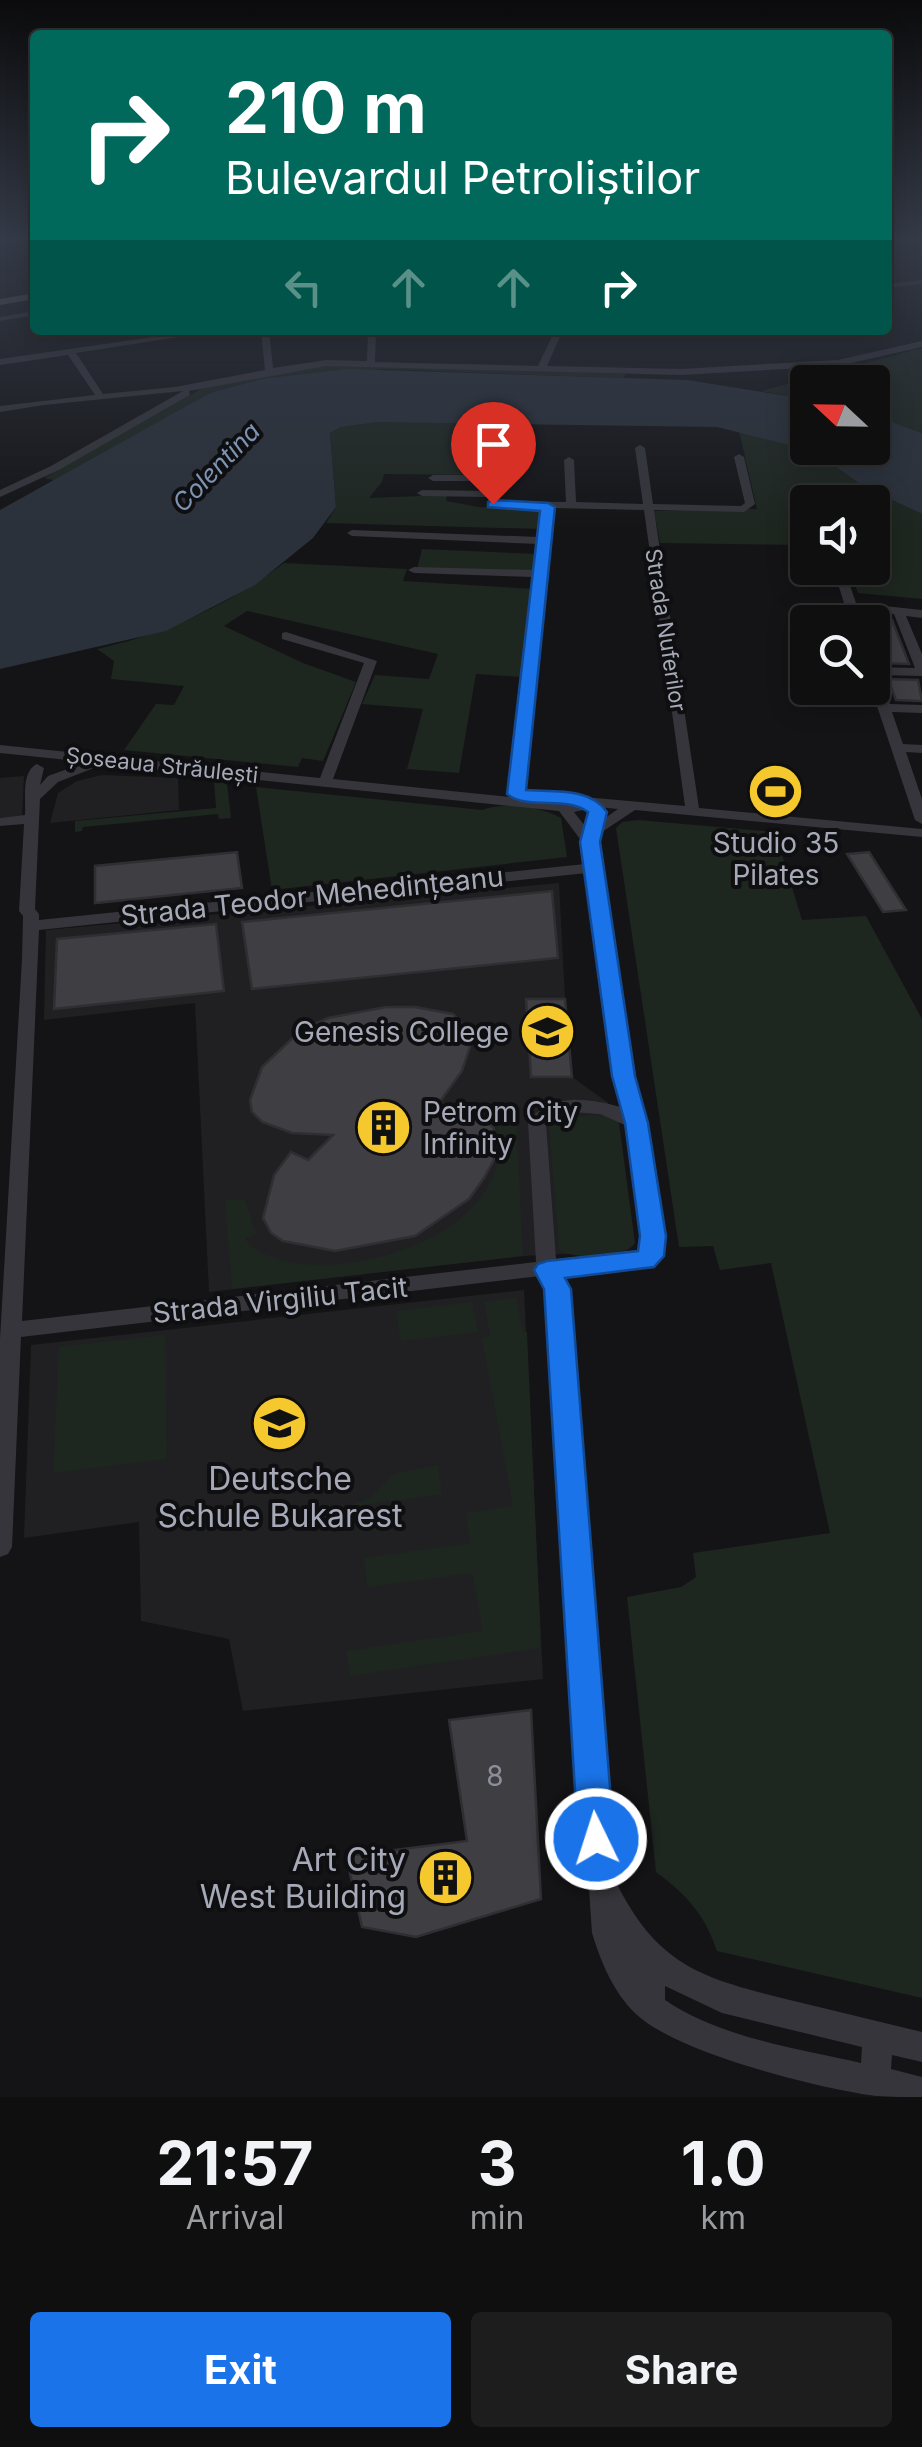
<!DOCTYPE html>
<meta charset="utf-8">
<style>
body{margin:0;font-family:Inter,sans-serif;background:#1d1d1e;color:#f1f3f6;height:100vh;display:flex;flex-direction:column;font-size:38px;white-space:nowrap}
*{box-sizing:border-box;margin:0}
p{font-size:32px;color:#9b9c9f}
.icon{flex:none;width:55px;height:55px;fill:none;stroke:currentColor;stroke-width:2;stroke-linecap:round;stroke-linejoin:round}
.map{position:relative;height:2097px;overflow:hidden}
.panel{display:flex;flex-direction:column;background:#0f0f10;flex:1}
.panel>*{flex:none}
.top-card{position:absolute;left:30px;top:30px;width:862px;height:305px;border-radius:10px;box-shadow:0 5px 25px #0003,0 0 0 2px #2f2f30;background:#00695c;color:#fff;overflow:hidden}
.needle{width:65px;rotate:292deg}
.fabs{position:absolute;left:790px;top:365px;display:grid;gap:20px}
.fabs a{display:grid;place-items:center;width:100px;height:100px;border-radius:10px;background:#0f0f10;box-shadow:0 5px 25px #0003,0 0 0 2px #2f2f30;font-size:50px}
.pin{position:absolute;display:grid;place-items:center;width:85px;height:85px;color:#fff;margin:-102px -42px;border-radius:50% 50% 50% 0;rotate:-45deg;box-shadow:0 0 10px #0007}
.pin .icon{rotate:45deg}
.me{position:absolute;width:110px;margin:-55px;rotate:356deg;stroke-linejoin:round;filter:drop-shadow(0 0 8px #0008)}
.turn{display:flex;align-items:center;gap:35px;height:210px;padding:0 30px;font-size:45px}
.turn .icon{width:130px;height:130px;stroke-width:2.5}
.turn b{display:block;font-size:70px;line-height:85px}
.lanes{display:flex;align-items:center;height:95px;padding:0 30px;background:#0003;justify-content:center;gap:50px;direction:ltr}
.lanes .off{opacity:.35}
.eta{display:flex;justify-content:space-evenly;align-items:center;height:170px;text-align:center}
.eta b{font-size:60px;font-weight:700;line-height:70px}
.primary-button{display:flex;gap:20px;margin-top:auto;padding:20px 30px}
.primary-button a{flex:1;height:115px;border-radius:10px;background:#1a73e8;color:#fff;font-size:40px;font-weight:700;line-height:115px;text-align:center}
.primary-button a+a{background:#1d1d1e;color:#f1f3f6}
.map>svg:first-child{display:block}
</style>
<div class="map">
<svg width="922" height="2097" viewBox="0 0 922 2097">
<rect width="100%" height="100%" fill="#141416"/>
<!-- built -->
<path fill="#202023" d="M102,775L178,778L179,810L50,823L58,793L77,781Z
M24,776L22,816L0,818V778Z
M559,883L565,999L527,1000L531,1077H572L607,1102L619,1123L633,1246L626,1251L523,1256L209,1292L195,1003L44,1020L46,930Z
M524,1290L543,1679L243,1711L229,1639L141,1621L139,1522L24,1538L31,1345Z"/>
<!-- green -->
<path fill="#1e2620" d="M922,348V433L873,415L872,382H808L807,399L761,391Z
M370,363L626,374L623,378L386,369L262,379L210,393L58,481L44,478L208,385L294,367Z
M379,422H495L491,431L528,433V455L501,457V451H486L484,475L384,474L382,482L369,498L447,495L446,501L478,507L543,509L541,529L326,523L336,507L330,433L341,427Z
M739,431L814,451L864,487L922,514V599L858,593L849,568H872V502H808L807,545L660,543L654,511L757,509Z
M422,549L537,554L534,572L417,569Z
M284,563L407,569L403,581L534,589L522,677L476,674L459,773L407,769L423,709L362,704L375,675L429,679L438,654L247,611L224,626L303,663L356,682L323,761L302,758L298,767L124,750L156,704L174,705L184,686L111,679L114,661L97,649C165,634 229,605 284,563Z
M214,780L227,783L231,818L219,819L218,814L83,827L82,831L75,832V821L216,808Z
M256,787L482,810C504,802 540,806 561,818L567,857L272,890Z
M638,820L775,832L802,920L866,916L922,1019V1998L717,1951C705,1915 687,1895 656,1872L627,1597L681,1587L696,1577L693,1553L830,1533L771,1263L720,1270L713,1246L679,1247L616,828L622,822Z
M603,1115L619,1123L635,1243C623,1257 573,1261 559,1249L549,1125L560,1117Z
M516,1119L523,1256L232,1289L225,1200L245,1199L256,1234L245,1239C293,1301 528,1247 496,1124Z
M516,1298L523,1332H527L541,1648L350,1676L346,1651L483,1631L472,1573L367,1587L364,1558L470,1543L466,1513L513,1506L482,1338L490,1335L484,1302Z
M472,1302L478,1332L401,1341L396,1311Z
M165,1335L167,1459L53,1473L59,1347Z
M438,1465L442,1494L342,1508L371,1498L396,1473Z"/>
<!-- water -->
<path fill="#2a313a" d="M348,369L687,380L807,399L808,448H872L873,415L922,433V514L864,487L814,451L717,427L379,422L341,427L330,433L336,507L313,538L255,585L166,631L0,669V510L210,393L262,379Z"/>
<!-- building -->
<path fill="#3e3e43" stroke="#2f2e32" stroke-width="2.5" d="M867,620H892L909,664L882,663L872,622Z
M888,679L918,680L922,701L896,700Z
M237,852L242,888L95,903V866Z
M869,852L906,910L883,912L847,854Z
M552,891L558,958L252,989L242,922Z
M216,924L224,991L54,1009L57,939Z
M526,999H565L572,1077H531Z
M415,1007L453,1014L469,1031L470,1047L462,1071L439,1103L474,1110L494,1128V1160L484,1178L469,1199L415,1236L335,1251L283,1241L271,1233L263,1218L274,1175L291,1152L308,1160L333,1135L292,1133L262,1122L252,1112L250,1100L262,1067L300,1031L328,1018L386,1007Z
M531,1710L541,1899L416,1937L362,1927L346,1856L467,1841L449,1720Z"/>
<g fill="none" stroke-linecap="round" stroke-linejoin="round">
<!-- minor -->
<path fill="#35353b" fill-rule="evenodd" d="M922,280V284L888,288V284Z
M35,311V315L0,321V317Z
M202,330H223L76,353L103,394L175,387L265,370L261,330H269L273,368L326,360L367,361L368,330H376L375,362L538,366L555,330H563L547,366L681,369L838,360L922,341V347L838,366L681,375L326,366L189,391L190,395L59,470L0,497V490L51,466L183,391L44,405L0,412V406L95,395L68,355L0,365V359Z
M640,445L645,448L653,504L741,506L745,503L734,457L739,454L744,457L755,504L744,512L654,510L699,808L922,829V837L635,810L599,834L591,835L597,843C609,919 618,996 631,1072C639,1115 674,1224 657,1261L559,1274L568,1289L616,1882C659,1969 706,1979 794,2001C837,2011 879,2022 922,2032V2062L892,2055L891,2069L922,2077V2097C907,2097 890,2097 876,2096C817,2088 677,2053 636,2014C613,1992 601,1962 592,1933L548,1290L540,1276L21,1337L12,1547L8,1554L0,1557V1339L22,959L23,916L19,911L24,824L0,826V818L25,815C26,798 21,772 37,764L44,768L40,785L48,776L87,762L0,753V745L320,778L364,663L282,639V633L286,632L377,661L333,779L510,797L534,577L414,573L408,570L414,567L535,570L538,544L352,536L347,533L352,530L539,537L543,508L493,507L488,504V497L422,496L417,493L422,490L489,491V481H433L428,478L433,475H490L491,454L496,451L501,454L498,501L566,502L564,460L569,457L574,460L576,502L643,504L635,448ZM553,508L644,510L685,806L584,797L572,804L520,798L523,795ZM104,764L559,811L583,843L585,864L39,920V914L35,909L40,799L58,782ZM597,807L618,809L588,830L574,812ZM587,873L614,1076L623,1108C591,1098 550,1092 528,1122L536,1262L22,1321L39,930ZM570,1112L600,1114L627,1126L643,1236L641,1250L556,1259L546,1124L552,1118ZM665,1986L722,2013L862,2047L861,2063C796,2048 721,2038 665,2000Z
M833,568H844L856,603L922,610V618L906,616L922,654V676L880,675L890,704L922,705V713L892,712L903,744L922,745V753L906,752L922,799V824L915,820L871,688L872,667L915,668L894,614L858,610L862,622H850Z"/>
<!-- major -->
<path fill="#51525a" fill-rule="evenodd" d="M888,237H922V243L888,241Z
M35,293V299L0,305V299Z"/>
</g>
<!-- sky -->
<linearGradient id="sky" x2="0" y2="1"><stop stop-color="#0b0b0c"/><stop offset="0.45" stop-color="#343a47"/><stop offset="1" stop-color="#343a47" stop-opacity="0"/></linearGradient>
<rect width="922" height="531" fill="url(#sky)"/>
<!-- route -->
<path fill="#1a73e8" stroke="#114b97" stroke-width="2.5" d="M493,500L548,503L555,507L526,790C553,792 590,787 607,812L600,842L635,1076L648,1123L666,1236L664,1256L654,1267L565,1278L571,1289L614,1839L609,1852L596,1857L584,1852L578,1839L544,1289L534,1270L538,1264L547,1261L638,1251L640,1236L625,1123L612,1076L580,842L588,812C566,795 528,811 507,794L540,511L488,507V502Z"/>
<!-- icons -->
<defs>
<symbol id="stadium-disc" viewBox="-11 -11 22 22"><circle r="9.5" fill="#f5c92d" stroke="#0f0f11"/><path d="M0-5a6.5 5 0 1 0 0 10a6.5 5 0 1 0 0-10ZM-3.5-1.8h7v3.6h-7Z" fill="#111"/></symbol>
<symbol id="school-disc" viewBox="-11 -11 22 22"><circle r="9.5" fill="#f5c92d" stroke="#0f0f11"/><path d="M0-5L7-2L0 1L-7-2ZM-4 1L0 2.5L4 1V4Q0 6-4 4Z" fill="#111"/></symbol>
<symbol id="building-disc" viewBox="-11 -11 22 22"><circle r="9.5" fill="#f5c92d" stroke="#0f0f11"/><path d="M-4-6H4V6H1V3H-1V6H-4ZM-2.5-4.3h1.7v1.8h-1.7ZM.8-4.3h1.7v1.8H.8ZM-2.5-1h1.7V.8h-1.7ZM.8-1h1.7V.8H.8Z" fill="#111"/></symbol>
</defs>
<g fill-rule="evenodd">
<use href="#stadium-disc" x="744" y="760" width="63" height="63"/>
<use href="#school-disc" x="516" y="1000" width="63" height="63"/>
<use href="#building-disc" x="352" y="1096" width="63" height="63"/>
<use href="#school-disc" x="248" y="1392" width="63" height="63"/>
<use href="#building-disc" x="414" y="1846" width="63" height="63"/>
</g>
<g text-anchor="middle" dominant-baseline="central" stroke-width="8" stroke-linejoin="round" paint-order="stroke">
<!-- far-street labels -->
<g font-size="22" fill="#a6a9b7" stroke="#0f0f11">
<text transform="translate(666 630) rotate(81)">Strada Nuferilor</text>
<text transform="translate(162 765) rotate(6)">Șoseaua Străulești</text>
</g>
<!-- far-water labels -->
<g font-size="25" font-style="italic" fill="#7c93b3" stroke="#0f0f11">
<text transform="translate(216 467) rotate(-46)">Colentina</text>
</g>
<!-- poi labels -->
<g font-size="28" fill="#a6a9b7" stroke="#0f0f11">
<text x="776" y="843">Studio 35<tspan x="776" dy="32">Pilates</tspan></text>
<text x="509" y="1032" text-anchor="end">Genesis College</text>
<text x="423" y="1112" text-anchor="start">Petrom City<tspan x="423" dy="32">Infinity</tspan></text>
</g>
<!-- street labels -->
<g font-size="28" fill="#a6a9b7" stroke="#0f0f11">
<text transform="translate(312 896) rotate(-6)">Strada Teodor Mehedințeanu</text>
<text transform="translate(280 1300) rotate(-6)">Strada Virgiliu Tacit</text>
</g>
<!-- near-number labels -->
<g font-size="28" fill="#8c8e9a">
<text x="495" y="1776">8</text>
</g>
<!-- near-poi labels -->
<g font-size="32" fill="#a6a9b7" stroke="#0f0f11">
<text x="280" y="1478">Deutsche<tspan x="280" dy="37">Schule Bukarest</tspan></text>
<text x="406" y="1859" text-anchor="end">Art City<tspan x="406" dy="37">West Building</tspan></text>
</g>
</g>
</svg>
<div class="fabs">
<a><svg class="needle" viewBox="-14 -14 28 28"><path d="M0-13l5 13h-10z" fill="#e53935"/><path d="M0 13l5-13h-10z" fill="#9b9c9f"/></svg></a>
<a><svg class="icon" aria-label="sound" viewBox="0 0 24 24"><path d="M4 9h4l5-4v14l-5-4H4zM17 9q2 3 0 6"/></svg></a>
<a><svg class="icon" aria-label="search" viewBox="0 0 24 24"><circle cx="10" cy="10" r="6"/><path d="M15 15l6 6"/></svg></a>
</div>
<div class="pin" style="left:493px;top:504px;background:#d93025"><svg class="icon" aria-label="arrive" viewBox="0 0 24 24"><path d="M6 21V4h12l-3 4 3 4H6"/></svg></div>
<svg class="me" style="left:596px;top:1839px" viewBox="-20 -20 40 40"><circle r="17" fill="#1a73e8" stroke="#fff" stroke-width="3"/><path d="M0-11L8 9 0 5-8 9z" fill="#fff"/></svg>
<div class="top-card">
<div class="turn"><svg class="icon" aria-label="right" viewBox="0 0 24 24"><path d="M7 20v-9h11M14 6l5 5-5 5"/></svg><div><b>210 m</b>Bulevardul Petroliștilor</div></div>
<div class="lanes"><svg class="icon off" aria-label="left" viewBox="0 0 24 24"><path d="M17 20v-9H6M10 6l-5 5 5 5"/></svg><svg class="icon off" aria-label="ahead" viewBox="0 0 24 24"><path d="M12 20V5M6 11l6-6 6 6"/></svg><svg class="icon off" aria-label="ahead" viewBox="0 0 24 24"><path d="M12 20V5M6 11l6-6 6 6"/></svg><svg class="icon" aria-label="right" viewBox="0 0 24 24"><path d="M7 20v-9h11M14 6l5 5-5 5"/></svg></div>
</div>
</div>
<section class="panel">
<div class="eta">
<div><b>21:57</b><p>Arrival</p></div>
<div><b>3</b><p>min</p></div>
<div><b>1.0</b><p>km</p></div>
</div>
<div class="primary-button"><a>Exit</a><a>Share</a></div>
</section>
